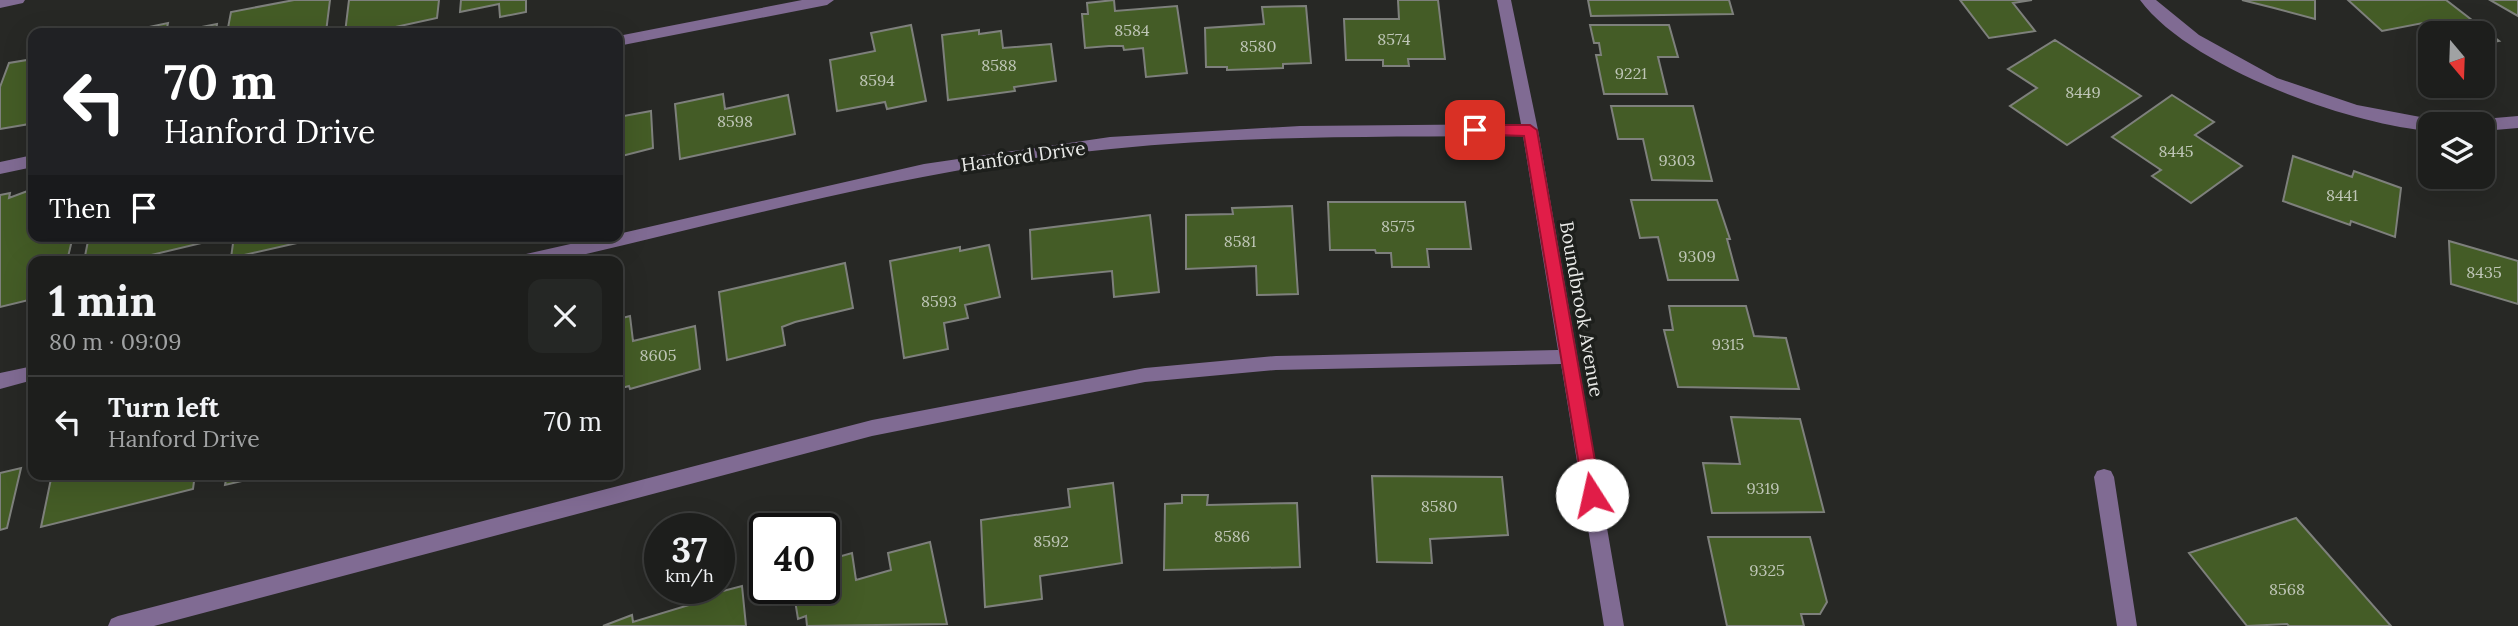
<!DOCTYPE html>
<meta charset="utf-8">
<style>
body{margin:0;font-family:Lora,serif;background:#252725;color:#f1f3f6;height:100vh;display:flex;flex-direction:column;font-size:26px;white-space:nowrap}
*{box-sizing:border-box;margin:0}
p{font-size:23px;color:#a0a2a3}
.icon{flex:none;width:38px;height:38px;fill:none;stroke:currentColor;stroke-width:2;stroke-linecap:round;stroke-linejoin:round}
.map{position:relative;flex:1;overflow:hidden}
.sheet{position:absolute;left:28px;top:256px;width:595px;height:224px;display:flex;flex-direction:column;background:#1d1e1c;border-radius:14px;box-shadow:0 7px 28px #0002,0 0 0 2px #3b3c3b}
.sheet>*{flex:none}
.top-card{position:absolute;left:28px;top:28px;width:595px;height:214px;border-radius:14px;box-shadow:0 7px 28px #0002,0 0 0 2px #3b3c3b;background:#202124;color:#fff;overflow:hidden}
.needle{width:46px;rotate:161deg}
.tools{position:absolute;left:2418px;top:21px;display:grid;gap:14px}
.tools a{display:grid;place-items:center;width:77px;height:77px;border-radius:14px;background:#1d1e1c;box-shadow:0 7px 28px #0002,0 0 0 2px #3b3c3b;font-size:35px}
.speed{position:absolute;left:644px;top:513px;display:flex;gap:14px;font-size:35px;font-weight:700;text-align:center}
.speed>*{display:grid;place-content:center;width:91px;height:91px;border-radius:50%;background:#1d1e1c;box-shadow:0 7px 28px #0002,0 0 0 2px #3b3c3b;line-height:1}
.speed small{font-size:18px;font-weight:400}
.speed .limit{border:4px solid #111;border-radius:10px;background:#fff;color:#111}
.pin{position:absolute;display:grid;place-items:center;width:60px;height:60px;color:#fff;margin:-30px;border-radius:14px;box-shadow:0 4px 10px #0006}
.me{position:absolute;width:77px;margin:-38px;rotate:350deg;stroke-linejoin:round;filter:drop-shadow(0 0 5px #0008)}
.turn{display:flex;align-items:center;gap:24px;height:147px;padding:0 21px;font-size:32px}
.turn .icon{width:91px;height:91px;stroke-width:2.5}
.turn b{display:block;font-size:49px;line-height:60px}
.then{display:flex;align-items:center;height:66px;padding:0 21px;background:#0003;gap:14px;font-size:26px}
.round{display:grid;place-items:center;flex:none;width:74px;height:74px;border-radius:14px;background:#252725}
.head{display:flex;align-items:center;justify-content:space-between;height:119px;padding:0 21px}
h1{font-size:42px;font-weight:800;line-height:52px}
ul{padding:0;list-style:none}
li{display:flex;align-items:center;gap:21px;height:91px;padding:0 21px;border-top:2px solid #3b3c3b}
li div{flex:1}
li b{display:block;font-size:26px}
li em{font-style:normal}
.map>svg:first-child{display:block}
</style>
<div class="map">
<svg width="2518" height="626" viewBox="0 0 2518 626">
<rect width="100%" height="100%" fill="#272825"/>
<!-- building -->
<path fill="#445c26" stroke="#7e807c" stroke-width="2" d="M294,0H330L326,32L227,33L231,12Z
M349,0H439L437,18L377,31L345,33Z
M461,0H526V12L500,17L499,4L460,12Z
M1114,0L1115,11L1177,6L1187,73L1146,77L1143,48L1124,50L1123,46H1109L1085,48L1082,14H1088L1087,3Z
M1398,0H1438L1445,59H1408L1409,66H1383V60H1346L1344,19H1399Z
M1588,0H1729L1733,14L1591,16Z
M1960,0H2032L2013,3L2035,31L1989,38Z
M2242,0H2315V19L2274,8Z
M2348,0H2446L2499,41L2483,44V33H2441L2428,22L2382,31Z
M2490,0H2518V16Z
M1306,6L1311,63L1283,64V68L1227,70V67H1206L1205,28L1264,24L1262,7Z
M168,23L166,33H125V32Z
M217,24L216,33H171Z
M911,25L926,101L887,109L885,102L837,111L830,60L875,51L871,33Z
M1590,25H1669L1678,57H1658L1667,94H1604L1596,55H1601L1599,43H1594Z
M979,30V34L1001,31L1003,48L1051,44L1056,81L1014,87L1015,91L948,100L942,35Z
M2055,40L2141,96L2067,145L2010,106L2037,88L2008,69Z
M33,59V109L29,124L0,129V87L9,63Z
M723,94L725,109L788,95L795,134L680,159L675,104Z
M2172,95L2214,122L2195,135L2242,166L2191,203L2152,176L2161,170L2112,137Z
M1611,106H1693L1712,181L1652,180L1643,139H1618Z
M651,111L653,148L618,157V117Z
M2293,156L2352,177L2354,171L2401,188L2395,237L2351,221L2350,225L2283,201Z
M33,189V236H73L67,261H33V299L0,307V195L10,193L9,198Z
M1631,200H1717L1730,239H1727L1738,280H1668L1658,237L1640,238Z
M1328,202H1465L1471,249H1427L1429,267H1392L1391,253H1376L1375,250H1330Z
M1292,206L1298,294L1257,295L1256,266L1186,269V215L1233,214L1232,208Z
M1150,215L1159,292L1114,297L1112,271L1032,279L1030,230Z
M89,236H210V241L126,261H84Z
M234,236H328L231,258Z
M2449,241L2518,261V304L2451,284Z
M989,245L1000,297L965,305L968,318L944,323L948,349L904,358L890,261L960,247V251Z
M845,263L853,308L795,322L782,327L785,345L727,360L719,292Z
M1669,306H1746L1754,336L1786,338L1799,389L1678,387L1664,330H1673Z
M630,316L633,341L695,326L700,369L630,389L629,386L618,389V319Z
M1731,417L1800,419L1824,512L1712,513L1703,463L1740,464Z
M21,468L7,528L0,530V473Z
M52,474H195L193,489L41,527Z
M227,474H272L225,485Z
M1372,476L1502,477L1508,535L1430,539L1432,563L1377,562Z
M1113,483L1122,563L1040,576L1042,599L985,607L981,520L1070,507L1068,489Z
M1182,495H1208L1207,505L1297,503L1300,567L1164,570L1165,504L1182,503Z
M2296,518L2391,626H2289L2287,624L2247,626L2189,553Z
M1708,537H1810L1827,602L1820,614H1801L1804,626H1727Z
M930,542L947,624L807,626L806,616L798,619L793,588H824V561L852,553L856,580L891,570L888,553Z
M742,586L746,626H603L632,615L633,622L699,602L700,597Z"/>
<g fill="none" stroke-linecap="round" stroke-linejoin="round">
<!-- minor -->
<path fill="#806b93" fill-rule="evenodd" d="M0,0H25L23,3L0,8Z
M802,0H834L827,5L618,46V36Z
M1497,0H1511L1538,130L1624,626H1604L1561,364L1276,370L1145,382L872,436L154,626H108L111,619L118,616L872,420L1145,368L1276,356L1558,350L1523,136C1386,137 1247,135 1111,149C923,167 739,219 556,261H518L526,254L606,236H618V234L924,164L1110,137L1300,126L1521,124Z
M2140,0H2156L2199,35L2277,78L2357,105L2431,119L2438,124H2431V131C2350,125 2189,67 2140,0Z
M2518,116V128L2483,131V124H2476L2483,119Z
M33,155V167L0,174V162Z
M33,366V380L0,389V373Z
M2104,469L2111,471L2114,477L2137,626H2117L2094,477L2097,471Z"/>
</g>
<!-- route -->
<path fill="#e11d48" stroke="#92132f" stroke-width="2" d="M1475,125H1530L1537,130L1601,495L1599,501L1592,503L1586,501L1584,495L1524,136L1470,134V127Z"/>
<g text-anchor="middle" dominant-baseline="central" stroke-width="7" stroke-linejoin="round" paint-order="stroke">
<!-- number labels -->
<g font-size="16" fill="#bfc6b7">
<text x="1132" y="30">8584</text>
<text x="1394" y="39">8574</text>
<text x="1258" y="46">8580</text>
<text x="999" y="65">8588</text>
<text x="1631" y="73">9221</text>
<text x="877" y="80">8594</text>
<text x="2083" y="92">8449</text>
<text x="735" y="121">8598</text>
<text x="2176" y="151">8445</text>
<text x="1677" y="160">9303</text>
<text x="2342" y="195">8441</text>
<text x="1398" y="226">8575</text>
<text x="1240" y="241">8581</text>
<text x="1697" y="256">9309</text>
<text x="2484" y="272">8435</text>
<text x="939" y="301">8593</text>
<text x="1728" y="344">9315</text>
<text x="658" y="355">8605</text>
<text x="1763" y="488">9319</text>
<text x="1439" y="506">8580</text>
<text x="1232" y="536">8586</text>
<text x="1051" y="541">8592</text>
<text x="1767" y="570">9325</text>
<text x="2287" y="589">8568</text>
</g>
<!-- street labels -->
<g font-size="19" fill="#e8e9e7" stroke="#1d1f1c">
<text transform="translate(1023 156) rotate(-8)">Hanford Drive</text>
<text transform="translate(1582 309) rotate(80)">Boundbrook Avenue</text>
</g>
</g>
</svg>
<div class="tools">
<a><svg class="needle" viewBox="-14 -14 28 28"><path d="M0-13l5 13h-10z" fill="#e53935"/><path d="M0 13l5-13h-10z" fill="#a0a2a3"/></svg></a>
<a><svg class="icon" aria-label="layers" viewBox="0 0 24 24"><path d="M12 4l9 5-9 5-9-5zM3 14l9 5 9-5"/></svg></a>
</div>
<div class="speed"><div>37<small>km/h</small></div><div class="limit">40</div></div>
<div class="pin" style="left:1475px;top:130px;background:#d93025"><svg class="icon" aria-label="arrive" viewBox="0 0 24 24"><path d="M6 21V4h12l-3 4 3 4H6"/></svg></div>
<svg class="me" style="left:1592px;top:495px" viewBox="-20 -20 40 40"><circle r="19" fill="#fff"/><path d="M0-13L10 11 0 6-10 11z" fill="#e11d48"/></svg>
<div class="top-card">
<div class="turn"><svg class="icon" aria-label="left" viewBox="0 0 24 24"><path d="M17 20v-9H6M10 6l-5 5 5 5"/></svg><div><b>70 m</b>Hanford Drive</div></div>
<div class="then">Then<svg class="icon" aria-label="arrive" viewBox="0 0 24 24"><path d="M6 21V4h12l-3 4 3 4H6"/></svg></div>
</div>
<section class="sheet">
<div class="head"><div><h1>1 min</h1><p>80 m · 09:09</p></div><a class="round"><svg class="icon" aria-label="close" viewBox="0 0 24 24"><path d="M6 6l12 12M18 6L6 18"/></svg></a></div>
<ul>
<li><svg class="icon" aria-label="left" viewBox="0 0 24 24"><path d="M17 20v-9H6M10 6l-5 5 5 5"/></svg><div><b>Turn left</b><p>Hanford Drive</p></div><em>70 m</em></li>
</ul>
</section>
</div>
